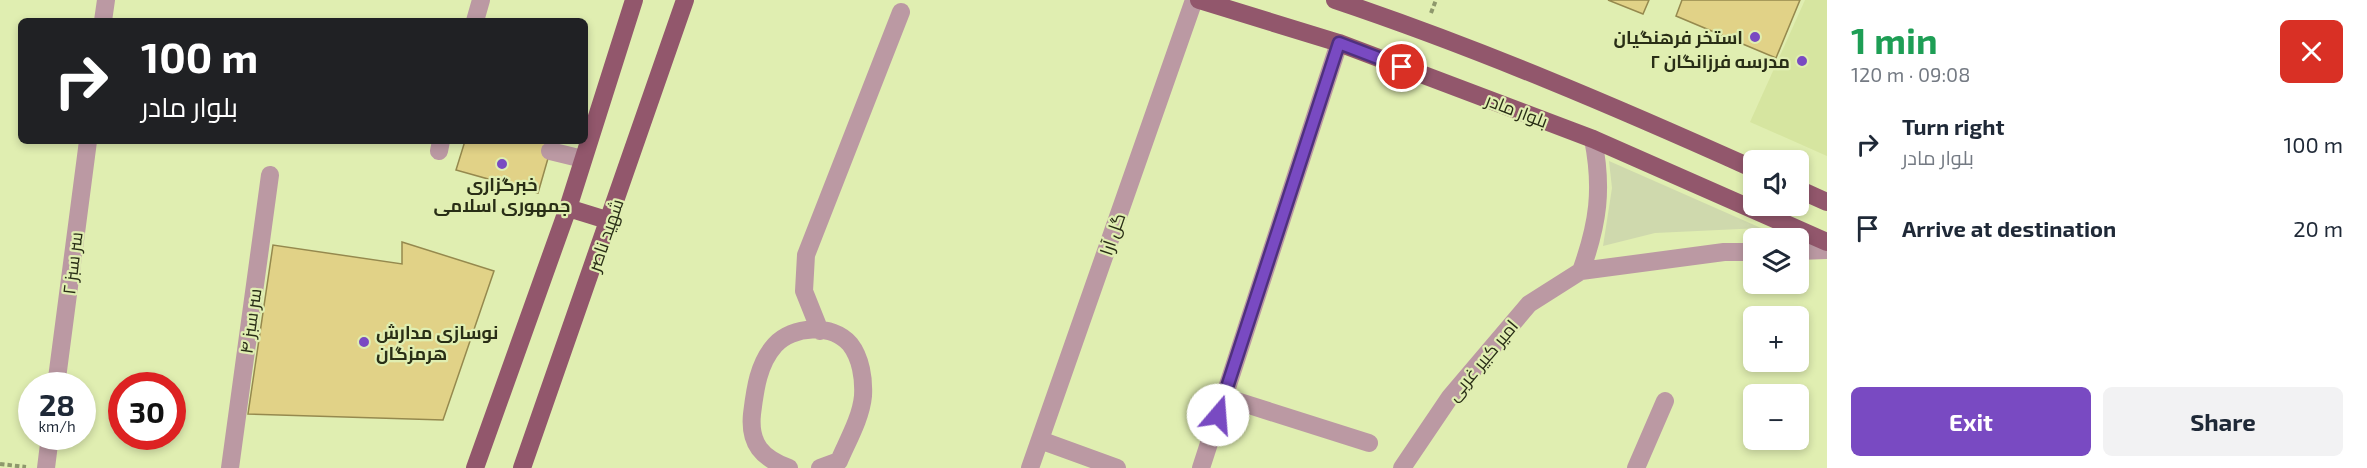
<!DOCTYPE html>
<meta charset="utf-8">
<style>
body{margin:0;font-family:"Exo 2",Cairo,sans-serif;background:#f2f2f3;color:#1f2937;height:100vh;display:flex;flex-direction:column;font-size:22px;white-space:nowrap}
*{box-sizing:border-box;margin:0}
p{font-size:20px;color:#747a83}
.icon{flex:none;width:33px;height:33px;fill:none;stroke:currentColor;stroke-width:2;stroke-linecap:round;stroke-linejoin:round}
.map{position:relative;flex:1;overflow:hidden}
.details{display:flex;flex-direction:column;background:#fff;width:540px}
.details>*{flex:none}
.banner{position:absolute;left:18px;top:18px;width:570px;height:126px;border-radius:9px;box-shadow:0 3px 9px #0003;background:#202124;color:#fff;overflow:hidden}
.buttons{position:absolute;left:1743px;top:150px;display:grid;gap:12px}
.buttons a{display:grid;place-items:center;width:66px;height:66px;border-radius:9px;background:#fff;box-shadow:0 3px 9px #0003;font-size:30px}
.speed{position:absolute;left:18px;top:372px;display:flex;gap:12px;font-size:30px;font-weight:700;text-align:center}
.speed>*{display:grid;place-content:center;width:78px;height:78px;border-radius:50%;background:#fff;box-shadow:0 3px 9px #0003;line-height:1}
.speed small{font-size:15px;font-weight:400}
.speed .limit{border:9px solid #d22;background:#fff;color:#111}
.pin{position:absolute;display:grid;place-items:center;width:51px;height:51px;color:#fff;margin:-26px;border:3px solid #fff;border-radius:50%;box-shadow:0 2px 6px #0007}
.me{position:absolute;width:66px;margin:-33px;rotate:18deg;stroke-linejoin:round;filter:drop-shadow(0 0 4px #0008)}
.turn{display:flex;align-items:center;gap:21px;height:126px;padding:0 24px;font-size:27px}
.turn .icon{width:78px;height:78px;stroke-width:2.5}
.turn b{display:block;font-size:42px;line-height:51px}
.round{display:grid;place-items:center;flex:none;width:63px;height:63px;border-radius:9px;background:#f2f2f3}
.overview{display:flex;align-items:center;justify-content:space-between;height:102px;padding:0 24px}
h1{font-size:36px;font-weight:700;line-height:45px;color:#1e9e55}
.button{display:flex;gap:12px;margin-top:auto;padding:12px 24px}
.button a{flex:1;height:69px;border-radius:9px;background:#794ac2;color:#fff;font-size:24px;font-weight:700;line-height:69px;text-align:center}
.button a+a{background:#f2f2f3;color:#1f2937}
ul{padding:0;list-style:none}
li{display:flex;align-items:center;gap:18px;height:84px;padding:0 24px}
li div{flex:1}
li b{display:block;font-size:22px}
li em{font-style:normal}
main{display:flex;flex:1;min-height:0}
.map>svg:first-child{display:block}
</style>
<main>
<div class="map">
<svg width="1827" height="468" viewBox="0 0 1827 468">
<rect width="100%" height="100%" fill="#e0eeb1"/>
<!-- built -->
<path fill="#d6e5a0" d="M1805,0H1827V156L1750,122Z"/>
<!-- green -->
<path fill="#cfd9ad" d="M1609,161L1761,228L1655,233L1603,246L1612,188Z"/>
<!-- building -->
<path fill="#e1d287" stroke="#95894e" stroke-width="1.5" d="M1608,0H1649L1643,14Z
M1682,0H1800L1776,58L1676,16Z
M465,141H553L538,193L456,170Z
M402,242L494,271L443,420L248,414L273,245L402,264Z"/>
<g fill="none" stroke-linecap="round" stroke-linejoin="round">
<!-- path -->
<path stroke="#8e986c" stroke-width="4" stroke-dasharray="4.5 3" stroke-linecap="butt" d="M1431,13L1436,0
M0,464L26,467"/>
<!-- minor -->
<path stroke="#bb99a3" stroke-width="18" d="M103,21L106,0
M475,21L481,0
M439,151L441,141
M550,151L583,159
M1798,251L1827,250
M1581,271C1598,224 1603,189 1593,139
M820,331L804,291L806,255L901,12
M56,386L88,141
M1224,397L1369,443
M1040,440L1117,468
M46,468L50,436
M230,468L270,175
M789,468C762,458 749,444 752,414C755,390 758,364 775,345C792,326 832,323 850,344C861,358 864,379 863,396C861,418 847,442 839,461L820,468
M1030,468L1194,0
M1201,468L1339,43
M1402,468L1450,397L1529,304L1581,271L1724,252H1754
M1636,468L1665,401"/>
<!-- major -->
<path stroke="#92576c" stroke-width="18" d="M1199,0L1339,43L1593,139L1827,242
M1335,0C1478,48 1616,107 1754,169
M1798,189L1827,202
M568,208L610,221
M475,468L568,208L634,0
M522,468L685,0"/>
</g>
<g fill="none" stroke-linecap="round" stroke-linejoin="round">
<defs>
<path id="route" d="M1218,415L1339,43L1402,67"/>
</defs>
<!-- route casing -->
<use href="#route" stroke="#4f307e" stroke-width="15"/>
<!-- route -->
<use href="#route" stroke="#794ac2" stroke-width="10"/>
</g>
<!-- markers -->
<g fill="#794ac2" stroke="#e0eeb1" stroke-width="2">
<circle cx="1755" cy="37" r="6"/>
<circle cx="1802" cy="61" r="6"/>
<circle cx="502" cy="164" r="6"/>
<circle cx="364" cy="342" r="6"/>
</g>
<g text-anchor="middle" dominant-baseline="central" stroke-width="4.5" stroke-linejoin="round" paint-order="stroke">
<!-- poi labels -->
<g font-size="18" font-weight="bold" fill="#292e16" stroke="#e0eeb1" text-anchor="end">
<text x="1743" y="37">استخر فرهنگیان</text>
<text x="1790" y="61">مدرسه فرزانگان ۲</text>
<text x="502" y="184" text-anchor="middle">خبرگزاری<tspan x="502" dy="21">جمهوری اسلامی</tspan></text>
<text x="376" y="332" text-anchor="start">نوسازی مدارش<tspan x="376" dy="21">هرمزگان</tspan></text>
</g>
<!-- street labels -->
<g font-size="18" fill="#292e16" stroke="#e0eeb1">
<text transform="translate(1517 110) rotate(21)">بلوار مادر</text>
<text transform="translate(1112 234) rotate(-71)">گل آرا</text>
<text transform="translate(605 235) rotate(-71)">شهید ناصر</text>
<text transform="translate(72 263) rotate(-83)">سر سبز ۲</text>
<text transform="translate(250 321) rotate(-82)">سر سبز ۴</text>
<text transform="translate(1482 360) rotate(-50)">امیر کبیر غربی</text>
</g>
</g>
</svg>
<div class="buttons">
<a><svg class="icon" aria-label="sound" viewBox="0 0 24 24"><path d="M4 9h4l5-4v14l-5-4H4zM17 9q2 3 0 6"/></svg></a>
<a><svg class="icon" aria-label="layers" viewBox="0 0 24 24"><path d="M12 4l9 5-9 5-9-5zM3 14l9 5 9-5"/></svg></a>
<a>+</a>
<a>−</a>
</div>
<div class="speed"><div>28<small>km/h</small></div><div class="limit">30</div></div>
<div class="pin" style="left:1402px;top:67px;background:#d93025"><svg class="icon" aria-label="arrive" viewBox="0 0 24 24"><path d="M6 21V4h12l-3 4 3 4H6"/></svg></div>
<svg class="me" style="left:1218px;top:415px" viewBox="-20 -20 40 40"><circle r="19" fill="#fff"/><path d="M0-13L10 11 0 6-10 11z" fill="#794ac2"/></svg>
<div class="banner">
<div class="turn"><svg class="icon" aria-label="right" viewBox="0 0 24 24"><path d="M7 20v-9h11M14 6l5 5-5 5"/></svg><div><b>100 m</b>بلوار مادر</div></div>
</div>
</div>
<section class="details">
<div class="overview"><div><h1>1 min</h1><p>120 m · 09:08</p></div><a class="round" style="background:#d93025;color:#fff"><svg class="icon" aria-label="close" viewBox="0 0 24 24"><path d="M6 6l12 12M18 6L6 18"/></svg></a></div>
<ul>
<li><svg class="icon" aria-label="right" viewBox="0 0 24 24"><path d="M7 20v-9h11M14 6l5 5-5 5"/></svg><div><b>Turn right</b><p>بلوار مادر</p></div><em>100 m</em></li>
<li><svg class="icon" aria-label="arrive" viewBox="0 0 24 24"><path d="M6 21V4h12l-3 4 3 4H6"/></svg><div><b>Arrive at destination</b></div><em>20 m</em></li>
</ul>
<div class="button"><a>Exit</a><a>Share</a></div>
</section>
</main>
